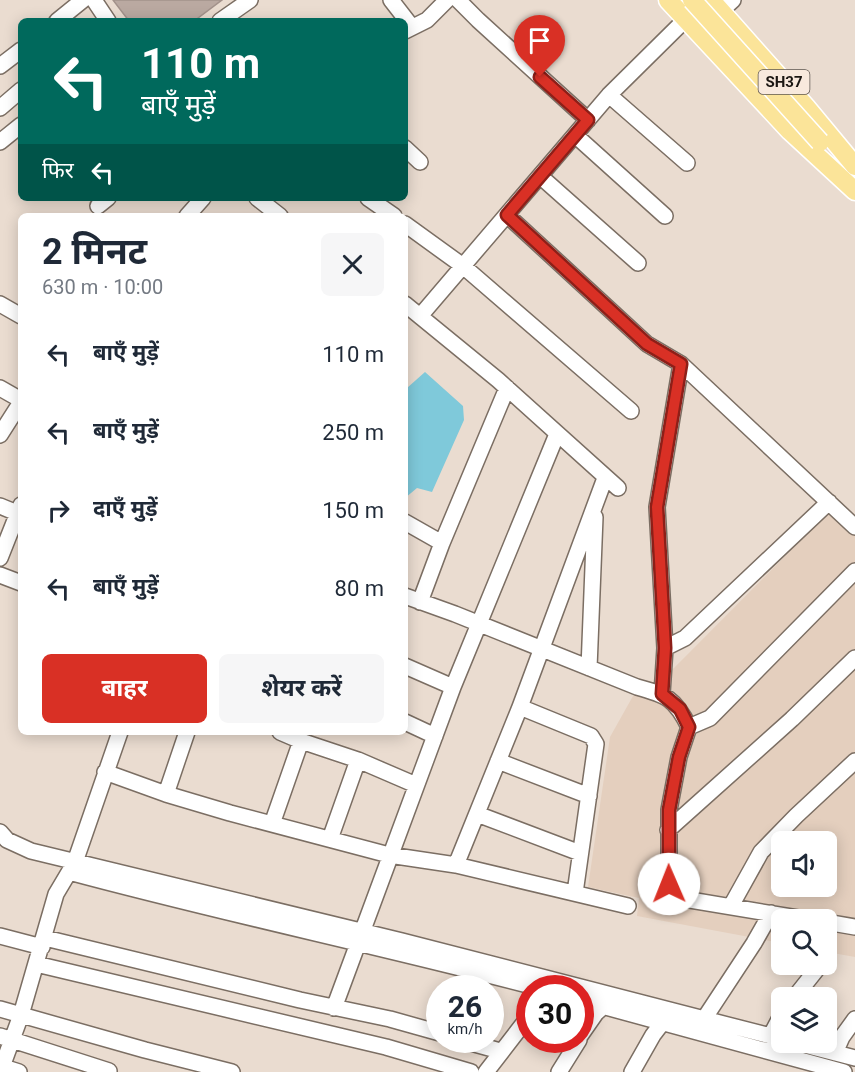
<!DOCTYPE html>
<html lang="hi">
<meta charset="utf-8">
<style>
body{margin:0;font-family:Roboto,"Noto Sans Devanagari",sans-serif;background:#f6f6f7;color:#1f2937;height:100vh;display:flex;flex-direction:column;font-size:22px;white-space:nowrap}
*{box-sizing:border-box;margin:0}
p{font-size:20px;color:#747a83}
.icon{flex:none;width:33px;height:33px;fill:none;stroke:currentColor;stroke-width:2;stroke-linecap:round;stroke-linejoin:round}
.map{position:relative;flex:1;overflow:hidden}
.drawer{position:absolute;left:18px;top:213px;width:390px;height:522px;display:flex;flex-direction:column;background:#fff;border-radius:9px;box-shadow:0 3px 15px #0003}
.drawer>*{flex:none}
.guide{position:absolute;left:18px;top:18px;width:390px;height:183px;border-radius:9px;box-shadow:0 3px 15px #0003;background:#00695c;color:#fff;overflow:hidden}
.tools{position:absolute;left:771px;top:831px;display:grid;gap:12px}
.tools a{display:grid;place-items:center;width:66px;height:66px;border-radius:9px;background:#fff;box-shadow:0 3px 15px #0003;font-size:30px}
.speed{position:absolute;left:426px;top:975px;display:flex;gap:12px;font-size:30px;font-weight:700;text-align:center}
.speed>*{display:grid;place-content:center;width:78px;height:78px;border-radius:50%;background:#fff;box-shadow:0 3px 15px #0003;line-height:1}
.speed small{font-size:15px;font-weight:400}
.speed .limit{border:9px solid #d22;background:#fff;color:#111}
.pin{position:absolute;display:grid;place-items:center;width:51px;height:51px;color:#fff;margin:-62px -26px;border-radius:50% 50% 50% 0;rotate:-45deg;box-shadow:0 0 6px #0007}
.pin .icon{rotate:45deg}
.me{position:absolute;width:66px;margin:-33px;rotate:359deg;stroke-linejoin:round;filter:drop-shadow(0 0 4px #0008)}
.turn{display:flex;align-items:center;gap:21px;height:126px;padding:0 24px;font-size:27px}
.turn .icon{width:78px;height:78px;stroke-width:2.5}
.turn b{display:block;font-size:42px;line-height:51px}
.then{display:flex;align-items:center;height:57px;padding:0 24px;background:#0003;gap:12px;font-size:22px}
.round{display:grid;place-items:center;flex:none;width:63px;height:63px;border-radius:9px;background:#f6f6f7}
.summary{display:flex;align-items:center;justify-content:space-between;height:102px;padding:0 24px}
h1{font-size:36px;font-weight:700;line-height:45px}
.button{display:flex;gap:12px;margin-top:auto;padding:12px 24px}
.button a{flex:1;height:69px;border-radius:9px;background:#d93025;color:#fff;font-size:24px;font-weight:700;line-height:69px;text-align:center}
.button a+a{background:#f6f6f7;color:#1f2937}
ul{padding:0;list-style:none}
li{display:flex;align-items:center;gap:18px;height:78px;padding:0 24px}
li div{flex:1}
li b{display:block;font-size:22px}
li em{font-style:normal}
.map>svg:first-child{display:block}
</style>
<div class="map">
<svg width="855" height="1072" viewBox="0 0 855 1072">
<rect width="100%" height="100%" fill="#eadcd0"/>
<!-- built -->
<path fill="#e4cfbe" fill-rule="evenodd" d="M840,501L855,516V957L827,952L826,920H782L781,943L637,916L639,898L588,887L610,737L633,696L674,668ZM782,842H826V886H782Z"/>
<!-- water -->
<path fill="#7fc9da" d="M425,372L463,406L464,420L432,492L417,488L405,498V387L407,388Z"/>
<!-- building -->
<path fill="#baa9a1" stroke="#a3928b" stroke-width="1.5" d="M113,0H222L194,21H129Z"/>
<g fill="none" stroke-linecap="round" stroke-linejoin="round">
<defs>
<path id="minor" d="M94,0L108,21
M391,0L412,27
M458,0L478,20L588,120
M721,11L733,0
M57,21L83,0
M220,21L250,0
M405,31L427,20L447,0
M0,66L21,50
M609,95L687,163
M0,108L21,90
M575,135L665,216
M0,142L21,125
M405,148L420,162
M540,176L638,263
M257,198L280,216
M368,198L394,216
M98,206L108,198
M507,215L647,344L681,364L855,527
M187,216L203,198
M405,224L463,266L631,411
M0,304L21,316
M405,304L498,380L618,488
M421,315L609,95L694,11
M0,388L21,400
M0,435L21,402
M0,506L17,513
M405,522L442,543
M0,558L21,505
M0,575L21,583
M405,596L455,614L637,687C666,695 675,698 689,727L679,757L669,810V884L674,893L684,899L810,920
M420,602L442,543L507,388
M665,648L685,638L829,502
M405,666L453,687
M589,668L595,517
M662,694L665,648L657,507L681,364
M520,707L591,736L596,744L575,893
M405,722L435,736
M689,727L710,718L855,571
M280,732L301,741L358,760L416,785
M498,761L589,796
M105,772L166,794L230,813L389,855L456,865L628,906
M166,794L187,732
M477,814L580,853
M272,824L301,741
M668,830L792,719L855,658
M0,832L7,840L31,851L402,941L782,1039
M330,839L358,760
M456,865L520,707L605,478
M69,872C225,914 383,947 539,988
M731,906L761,852L796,816L855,761
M826,922L855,927
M0,936L42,947
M45,938L300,1000L390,1019L440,1033
M36,964L386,1047L471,1072
M794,998L821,964
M580,1000L844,1072
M334,1008L453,687L557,434
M0,1009L145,1050L232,1072
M704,1019L754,943L771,913
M0,1036L109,1071
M580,1036L596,1013L604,1006
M770,1037L782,1014
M460,1040L500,1051
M793,1042L855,1058
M835,1053L842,1037L855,1019
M0,1066L19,1072
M2,1067L21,1015L56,894L75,862L120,732
M486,1072L530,1015
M559,1072L579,1040
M632,1072L653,1035L663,1022"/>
<path id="major" d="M668,0L790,131L855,191
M711,0L806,107L855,166"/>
</defs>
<!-- minor casing -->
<use href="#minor" stroke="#7b6e63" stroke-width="18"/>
<!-- major casing -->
<use href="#major" stroke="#fff" stroke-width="21"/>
<!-- minor -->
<use href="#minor" stroke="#fff" stroke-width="15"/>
<!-- major -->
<use href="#major" stroke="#fbe499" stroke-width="18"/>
<defs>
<path id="major-bridge" d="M692,0L820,142"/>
</defs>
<!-- major-bridge casing -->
<use href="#major-bridge" stroke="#fff" stroke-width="21" stroke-linecap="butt"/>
<!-- major-bridge -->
<use href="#major-bridge" stroke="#fbe499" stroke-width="18"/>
</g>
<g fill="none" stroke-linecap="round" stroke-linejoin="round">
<defs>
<path id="route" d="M540,77L588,120L507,215L647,344L681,364L657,507L665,648L662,694L680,709L689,727L679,757L669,810V884"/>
</defs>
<!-- route casing -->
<use href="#route" stroke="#8d1f18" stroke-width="15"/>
<!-- route -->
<use href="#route" stroke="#d93025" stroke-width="10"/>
</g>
<g text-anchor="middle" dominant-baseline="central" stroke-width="5" stroke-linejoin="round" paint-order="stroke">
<!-- shield labels -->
<rect fill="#f8e9dd" stroke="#5d554f" stroke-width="1.5" x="758.5" y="70" width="51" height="24" rx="4.5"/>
<g font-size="15" font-weight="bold" fill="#1b1612">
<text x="784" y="82">SH37</text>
</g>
</g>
</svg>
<div class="tools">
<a><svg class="icon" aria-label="sound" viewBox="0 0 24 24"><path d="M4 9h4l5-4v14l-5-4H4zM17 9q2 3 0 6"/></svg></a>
<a><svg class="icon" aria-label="search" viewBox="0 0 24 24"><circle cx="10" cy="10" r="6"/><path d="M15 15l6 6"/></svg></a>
<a><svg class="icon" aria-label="layers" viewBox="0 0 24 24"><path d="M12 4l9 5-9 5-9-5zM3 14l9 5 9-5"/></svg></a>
</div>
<div class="speed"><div>26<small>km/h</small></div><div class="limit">30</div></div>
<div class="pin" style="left:540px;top:77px;background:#d93025"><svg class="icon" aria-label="arrive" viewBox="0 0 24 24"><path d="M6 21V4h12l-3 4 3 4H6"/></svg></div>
<svg class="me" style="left:669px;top:884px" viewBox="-20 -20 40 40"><circle r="19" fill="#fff"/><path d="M0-13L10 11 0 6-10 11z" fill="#d93025"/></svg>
<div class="guide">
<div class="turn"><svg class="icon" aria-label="left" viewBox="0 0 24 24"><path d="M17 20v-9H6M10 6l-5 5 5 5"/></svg><div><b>110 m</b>बाएँ मुड़ें</div></div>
<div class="then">फिर<svg class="icon" aria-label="left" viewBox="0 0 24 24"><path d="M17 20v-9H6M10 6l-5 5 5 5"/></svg></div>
</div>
<section class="drawer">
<div class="summary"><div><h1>2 मिनट</h1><p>630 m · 10:00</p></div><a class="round"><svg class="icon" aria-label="close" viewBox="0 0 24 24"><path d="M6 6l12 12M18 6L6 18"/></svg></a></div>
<ul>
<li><svg class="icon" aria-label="left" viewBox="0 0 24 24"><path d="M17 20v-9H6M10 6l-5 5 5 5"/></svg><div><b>बाएँ मुड़ें</b></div><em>110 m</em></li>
<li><svg class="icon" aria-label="left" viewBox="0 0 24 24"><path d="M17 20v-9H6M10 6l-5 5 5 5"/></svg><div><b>बाएँ मुड़ें</b></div><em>250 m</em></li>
<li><svg class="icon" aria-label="right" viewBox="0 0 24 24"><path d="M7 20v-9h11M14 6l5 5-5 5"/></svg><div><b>दाएँ मुड़ें</b></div><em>150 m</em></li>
<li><svg class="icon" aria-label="left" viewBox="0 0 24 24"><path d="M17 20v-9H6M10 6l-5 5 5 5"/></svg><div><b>बाएँ मुड़ें</b></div><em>80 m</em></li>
</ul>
<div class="button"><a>बाहर</a><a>शेयर करें</a></div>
</section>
</div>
